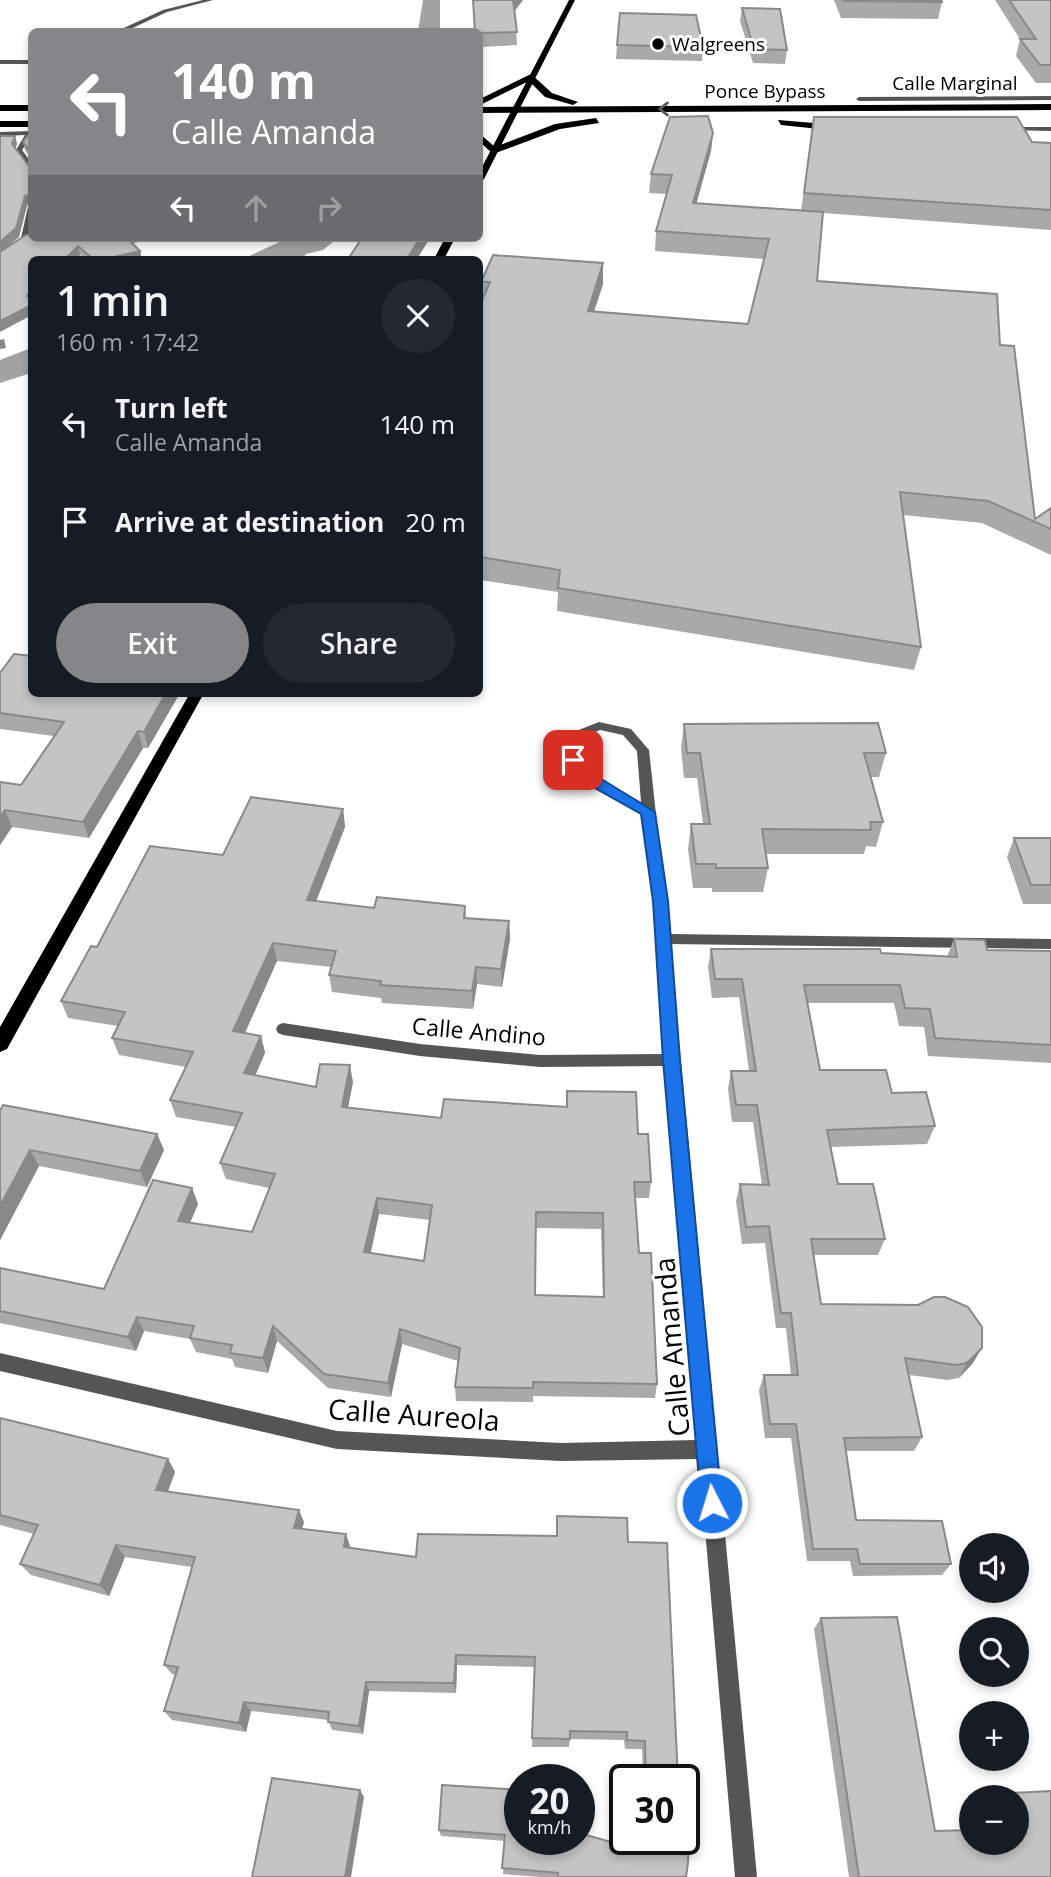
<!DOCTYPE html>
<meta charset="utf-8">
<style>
body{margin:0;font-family:"Open Sans",sans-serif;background:#242831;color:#f1f3f6;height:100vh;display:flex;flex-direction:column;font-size:26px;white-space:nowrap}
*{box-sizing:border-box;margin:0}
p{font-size:23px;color:#9ea1a6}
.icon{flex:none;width:38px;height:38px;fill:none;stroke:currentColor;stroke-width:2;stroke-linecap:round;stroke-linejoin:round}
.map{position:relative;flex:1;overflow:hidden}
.details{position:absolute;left:28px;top:256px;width:455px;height:441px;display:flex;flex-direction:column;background:#171b24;border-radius:10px;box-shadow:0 4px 10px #0003}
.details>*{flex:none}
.hud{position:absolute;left:28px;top:28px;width:455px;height:214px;border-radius:10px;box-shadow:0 4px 10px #0003;background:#858687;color:#fff;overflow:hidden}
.fabs{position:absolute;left:959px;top:1533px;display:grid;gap:14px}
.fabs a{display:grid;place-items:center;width:70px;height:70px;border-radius:50%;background:#171b24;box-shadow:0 4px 10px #0003;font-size:35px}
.speed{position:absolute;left:504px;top:1764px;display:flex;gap:14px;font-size:35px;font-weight:700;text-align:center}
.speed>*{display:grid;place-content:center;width:91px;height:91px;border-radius:50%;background:#171b24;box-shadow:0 4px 10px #0003;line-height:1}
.speed small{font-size:18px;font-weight:400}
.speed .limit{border:4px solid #111;border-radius:10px;background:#fff;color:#111}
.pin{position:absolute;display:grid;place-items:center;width:60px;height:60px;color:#fff;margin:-30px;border-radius:14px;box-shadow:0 4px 10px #0006}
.me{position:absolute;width:77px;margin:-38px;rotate:355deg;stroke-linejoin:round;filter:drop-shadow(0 0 5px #0008)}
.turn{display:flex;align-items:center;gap:24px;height:147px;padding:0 28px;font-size:32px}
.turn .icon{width:91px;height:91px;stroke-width:2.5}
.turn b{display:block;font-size:49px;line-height:60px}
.lanes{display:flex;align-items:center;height:66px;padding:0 28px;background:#0003;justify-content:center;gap:35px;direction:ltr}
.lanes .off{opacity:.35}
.round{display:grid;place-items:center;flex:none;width:74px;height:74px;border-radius:37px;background:#242831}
.overview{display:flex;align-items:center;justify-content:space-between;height:119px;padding:0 28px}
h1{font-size:42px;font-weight:600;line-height:52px}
.action{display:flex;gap:14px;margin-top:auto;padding:14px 28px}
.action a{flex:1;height:80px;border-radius:42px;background:#858687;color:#fff;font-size:28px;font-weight:600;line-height:80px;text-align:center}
.action a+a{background:#242831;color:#f1f3f6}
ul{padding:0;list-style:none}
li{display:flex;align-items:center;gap:21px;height:98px;padding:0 28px}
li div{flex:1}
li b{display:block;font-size:26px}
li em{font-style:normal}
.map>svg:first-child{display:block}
</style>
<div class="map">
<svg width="1051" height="1877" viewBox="0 0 1051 1877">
<rect width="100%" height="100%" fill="#fff"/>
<!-- water -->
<path fill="#a3a3a3" d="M423,0H440V31H418Z
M288,238H338L323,250L306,254L303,259H243Z
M31,348V373L0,383V360Z"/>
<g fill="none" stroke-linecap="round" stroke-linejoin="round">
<!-- street -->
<path fill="#555" fill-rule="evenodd" d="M203,0H213L167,12L124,32H115L163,10Z
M0,60H32V64H0Z
M1051,96V100L859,101L856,99L859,97Z
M1007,127H1051V131L1005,130Z
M32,131V136L22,150L32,164V172L16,150L25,135L0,136V132Z
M32,205L29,239L0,262V256L21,238L28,207Z
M599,722L631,729L649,750L669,934L1051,939V949L670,944L757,1877H735L699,1459L561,1461L337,1449L0,1371V1353L337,1431L561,1443L697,1440L665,1066L540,1067L420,1056L283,1035L278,1033L276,1029L278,1025L283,1023L420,1044L540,1055L664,1054L653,901L642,814L594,786L567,760L571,733ZM600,730L623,735L637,751L641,802L602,780L579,759L581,738Z"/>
<!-- primary -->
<path fill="#000" fill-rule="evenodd" d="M569,0H575L484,179L480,182V171Z
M445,238H455L444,259H434Z
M190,693H204L7,1049L0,1052V1027Z"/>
<!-- highway -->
<path fill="#000" fill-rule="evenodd" d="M531,74L552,93L578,102L573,105L545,97L529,81L480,105V99Z
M1051,104V110L480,113V107Z
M0,105H32V111H0Z
M596,118L599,123L560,129L493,154L480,142V134L495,147L555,124Z
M778,120L838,125L843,128L838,131L781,125Z
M0,121H32V127H0Z"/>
</g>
<!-- wall -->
<path fill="#a9a9a9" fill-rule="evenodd" d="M473,0H523L515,11L517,45L480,47V32Z
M834,0H941L942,2L938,19L841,18Z
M995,0H1051V83H1036L1016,56L1020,39Z
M742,8L787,50L785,64L753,63L740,21Z
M617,45L703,47L702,61L616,59Z
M814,117L1032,142L1051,143V230L823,213L817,281L1000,345L1035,519L1051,508V555L982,523L903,515L921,647L914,670L557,611L558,592L480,580V305L481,301V282L603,284L594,312L748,324L764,259L655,251L656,231L667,194L649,193L651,174L713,133L711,151L696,203L801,211Z
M0,136H15L17,144L15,148L30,167L32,160V203L27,205L19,237L2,251L32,238H163L132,243L140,251L142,259H85L80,255L0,332Z
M32,136V159L25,150L23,142Z
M32,496V512L28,500Z
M0,673L32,693H180L148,748H143L89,838L12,827L0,845V782L21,785L54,736L0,729Z
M684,724L886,753L879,777H871L883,822L876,847L866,846L864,854H766L768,868L763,892H712V888H693L688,849L691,824H703L697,778H684L681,748Z
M343,809L345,827L316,901L374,908L465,906L466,918L509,921L510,939L502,987L477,984L473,1009L382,1003L381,998L332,992L329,975L331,967L277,961L245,1033L261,1036L265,1053L255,1075L316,1087L353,1082L348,1107L441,1118L566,1107L567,1091L638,1134L651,1182L649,1198H635L639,1253L657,1384L655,1398L533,1396V1402L456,1401L455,1387L458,1361L402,1344L391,1397L328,1388L277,1341L268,1373L235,1367L232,1359L196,1352L190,1339L144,1331L136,1351L0,1323V1268L104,1289L192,1188L198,1204L190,1223L252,1232L269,1188L226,1179L220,1163L236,1127L176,1117L170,1100L186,1067L119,1055L112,1038L118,1026L68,1018L61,1001L97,947L223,855ZM379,1214L430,1220L424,1261L371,1253ZM536,1228L601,1229L603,1297L535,1295Z
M1014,838H1051V904H1023L1007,857Z
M954,939L987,950L1051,951V1063L928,1056L924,1027L899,1026L894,1003H807L820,1070L892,1093L935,1126L927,1144L831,1147L838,1184L885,1239L878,1255H814L821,1304L973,1363L959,1378L947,1380L909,1375L922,1437L914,1451H846L856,1520L951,1564L942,1575L853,1576L850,1561H807L791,1438H765L759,1390L764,1375H791L786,1328H776L765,1243L742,1244L736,1201L740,1184L762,1185L753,1122H732L728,1089L731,1071H749L739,997L712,998L708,967L711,949L881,953L947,957Z
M0,1111L157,1134L164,1150L147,1187L39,1166L0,1240Z
M0,1418L168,1459L175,1472L168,1491L304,1522L302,1529L350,1546V1548L416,1557L556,1536L557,1516L628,1542L678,1780H643L642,1749H625L624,1740L570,1739L569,1747H532L534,1667L457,1665L456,1693L369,1691L363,1734L332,1730L328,1720L251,1711L246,1732L172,1720L164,1711L175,1675L172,1674L164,1665L192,1567L125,1557L109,1596L31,1575L20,1564L34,1534L0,1525Z
M897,1617L935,1831L971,1830V1843H1017V1797H1002L1009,1793L1051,1791V1877H849L814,1629L821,1618Z
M442,1785L520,1839L620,1845L625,1801V1839L686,1877H541L503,1874L505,1841L441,1836L439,1830Z"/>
<!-- shaded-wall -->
<path fill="#898989" d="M513,0H523L513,12Z
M713,133L711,151L691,223L693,203Z
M15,136L17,144L14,152L12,144Z
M31,194L32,203L27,205L19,237L0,253V242L25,196Z
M124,238H163L126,244Z
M420,238H430L417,259H407Z
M78,246L80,255L76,259H65Z
M140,251L142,259H105Z
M603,263V284L587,332L588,311Z
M32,305V315L0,332V321Z
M4,339L6,348L0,349V340Z
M166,693H180L148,748L144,732Z
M138,731L143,748L89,838L83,822Z
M343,809L345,827L310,917L307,900Z
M5,810L12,827L0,845V818Z
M509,921L510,939L502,987L501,969Z
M273,943L277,961L238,1048L233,1031Z
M476,967L477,984L473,1009L472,991Z
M261,1036L265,1053L249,1090L244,1073Z
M350,1065L353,1082L345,1123L342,1107Z
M157,1134L164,1150L147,1187L140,1171Z
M30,1150L39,1166L0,1240V1206Z
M192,1188L198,1204L184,1237L178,1221Z
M377,1198L379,1214L367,1267L364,1252Z
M137,1317L144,1331L136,1351L128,1337Z
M273,1326L277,1341L268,1373L263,1358Z
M400,1329L402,1344L391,1397L388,1383Z
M982,1348L973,1363L959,1378L967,1363Z
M168,1459L175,1472L164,1502L156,1490Z
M299,1510L304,1522L299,1540L294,1528Z
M346,1534L350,1546L348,1559L344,1547Z
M116,1545L125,1557L109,1596L100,1585Z
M456,1655L457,1665L456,1693L454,1683Z
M366,1682L369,1691L363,1734L359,1726Z
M244,1702L251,1711L246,1732L239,1723Z
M360,1790L364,1797L351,1877H345Z"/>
<!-- building -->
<path fill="#c4c4c4" stroke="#898989" stroke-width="2" fill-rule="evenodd" d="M473,0H513L517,32L480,33V32H475Z
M843,0H941L942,2L844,1Z
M1009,0H1051V65H1040L1020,39H1036Z
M742,8L780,9L787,50L754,49Z
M620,13L696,15L703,47L617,45Z
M708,116L713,133L693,203L823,212L817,281L997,294L1000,345L1014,346L1035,519L1051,508V529L988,501L900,492L921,647L558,588L560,570L480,557V305L490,282H481L493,255L603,263L588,311L748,324L769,239L656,231L672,175L651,174L670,117Z
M814,117H1017L1032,142L1051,143V210L804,193Z
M0,136H15L12,144L30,167L32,160V196L31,194L25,196L16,228L0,242Z
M27,136H32V154L23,142Z
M32,207V225H30Z
M32,234V238H127L140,251L105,259H93L78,246L65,259H32V291L27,296L32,298V305L0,321V252L26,235Z
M362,238H420L407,259H348Z
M14,654L32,656V693H166L144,732L138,731L83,822L5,810L0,818V782L21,785L64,722L0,713V673Z
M878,723L886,753H864L883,822H870L871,830L762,829L768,868H716V864H696L691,824H710L700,753H687L684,724Z
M251,797L343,809L307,900L374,908L377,897L465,906L464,918L509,921L501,969L476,967L472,991L380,985L381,981L329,975L336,951L273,943L233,1031L261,1036L244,1073L316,1087L320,1064L350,1065L342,1107L441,1118L444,1099L567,1107V1091L636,1092L638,1134H648L651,1182H634L639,1253H651L657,1384L533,1382V1388L455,1387L460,1348L400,1329L388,1383L324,1374L273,1326L263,1358L230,1353L232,1345L190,1338L194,1326L137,1317L128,1337L0,1311V1268L104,1289L153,1180L192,1188L178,1221L252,1232L275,1174L220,1163L242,1113L170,1100L193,1052L112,1038L125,1012L61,1001L91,946L97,947L150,846L223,855ZM377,1198L432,1205L424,1261L364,1252ZM536,1212L603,1213L604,1297L535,1295Z
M1014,838H1051V885H1031Z
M954,939L985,940L987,950L1051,951V1045L935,1038L930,1009L905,1008L900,985H804L820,1070H886L892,1093L926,1092L935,1126L827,1130L838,1184H873L885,1239H811L821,1304L918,1305L934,1297H945L968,1307L982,1327V1348L967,1363L956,1365L905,1358L922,1437L844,1438L856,1520L942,1521L951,1564H860L857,1549H813L796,1424H770L764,1375H798L791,1313H781L769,1226L746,1227L740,1184L769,1185L757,1105H736L731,1071H756L742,979H715L711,949H880L881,953L957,957Z
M3,1105L157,1134L140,1171L30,1150L0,1206V1111Z
M0,1418L168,1459L156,1490L299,1510L294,1528L346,1534L344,1547L416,1557L418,1534L557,1536V1516L627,1518L628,1542L667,1543L678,1780H646L645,1741L627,1740V1732L570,1731V1739L532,1738L535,1657L456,1655L454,1683L366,1682L359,1726L328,1722L329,1712L244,1702L239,1723L164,1711L178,1667L164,1665L195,1557L116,1545L100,1585L20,1564L38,1525L0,1515Z
M897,1617L935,1831L971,1830V1843H1017V1797H1010L1009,1793L1051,1791V1877H859L821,1618Z
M272,1778L360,1790L345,1877H252Z
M442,1785L520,1790V1839H579V1833L622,1845L625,1812V1839H684V1807L690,1808L688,1863L686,1877H558V1873L502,1868L505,1835L439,1830Z"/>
<!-- one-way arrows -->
<defs><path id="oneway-chevron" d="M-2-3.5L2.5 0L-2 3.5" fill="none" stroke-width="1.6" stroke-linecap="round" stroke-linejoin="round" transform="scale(1.75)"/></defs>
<use stroke="#595959" href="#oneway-chevron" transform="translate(664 109) rotate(180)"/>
<!-- route -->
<path fill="#1a73e8" stroke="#114b97" stroke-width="2" d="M573,755L603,780L655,812L668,901L680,1060L722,1503L719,1510L712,1514L704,1510L701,1503L663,1060L653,901L641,814L593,787L568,763L566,760Z"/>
<!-- markers -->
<circle fill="#000" stroke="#fff" stroke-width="2.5" cx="658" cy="44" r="7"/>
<g text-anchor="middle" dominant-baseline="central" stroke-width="6" stroke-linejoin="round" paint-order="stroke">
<!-- far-poi labels -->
<g font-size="19" fill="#000" stroke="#fff" text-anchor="start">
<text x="672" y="44">Walgreens</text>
</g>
<!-- far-street labels -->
<g font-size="19" fill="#000" stroke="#fff">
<text x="955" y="83">Calle Marginal</text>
<text x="765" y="91">Ponce Bypass</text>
</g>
<!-- street labels -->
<g font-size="23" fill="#000" stroke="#fff">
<text transform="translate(479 1031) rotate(5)">Calle Andino</text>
</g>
<!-- near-street labels -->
<g font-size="28" fill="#000" stroke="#fff">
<text transform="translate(671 1347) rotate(-95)">Calle Amanda</text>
<text transform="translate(414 1414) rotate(4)">Calle Aureola</text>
</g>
</g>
</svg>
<div class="fabs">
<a><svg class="icon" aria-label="sound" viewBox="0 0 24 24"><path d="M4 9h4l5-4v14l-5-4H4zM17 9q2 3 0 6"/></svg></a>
<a><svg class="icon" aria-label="search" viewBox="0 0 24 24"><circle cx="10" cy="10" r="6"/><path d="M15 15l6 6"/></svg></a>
<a>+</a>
<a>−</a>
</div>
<div class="speed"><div>20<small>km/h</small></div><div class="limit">30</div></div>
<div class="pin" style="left:573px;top:760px;background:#d93025"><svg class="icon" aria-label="arrive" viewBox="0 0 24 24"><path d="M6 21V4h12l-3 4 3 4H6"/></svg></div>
<svg class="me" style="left:712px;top:1503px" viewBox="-20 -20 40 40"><circle r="17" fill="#1a73e8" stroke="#fff" stroke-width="3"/><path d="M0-11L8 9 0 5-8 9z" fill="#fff"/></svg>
<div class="hud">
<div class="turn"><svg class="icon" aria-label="left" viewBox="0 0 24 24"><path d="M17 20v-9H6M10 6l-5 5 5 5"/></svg><div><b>140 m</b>Calle Amanda</div></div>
<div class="lanes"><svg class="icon" aria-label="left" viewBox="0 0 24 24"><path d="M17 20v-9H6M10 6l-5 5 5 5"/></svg><svg class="icon off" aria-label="ahead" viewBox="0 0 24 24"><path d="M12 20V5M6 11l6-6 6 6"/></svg><svg class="icon off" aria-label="right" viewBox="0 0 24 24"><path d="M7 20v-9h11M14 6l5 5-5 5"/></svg></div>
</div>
<section class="details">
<div class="overview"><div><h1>1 min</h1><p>160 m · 17:42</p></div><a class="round"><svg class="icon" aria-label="close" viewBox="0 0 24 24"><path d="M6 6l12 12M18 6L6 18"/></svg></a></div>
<ul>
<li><svg class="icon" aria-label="left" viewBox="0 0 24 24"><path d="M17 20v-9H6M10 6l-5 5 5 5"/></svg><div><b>Turn left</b><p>Calle Amanda</p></div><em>140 m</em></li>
<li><svg class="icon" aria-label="arrive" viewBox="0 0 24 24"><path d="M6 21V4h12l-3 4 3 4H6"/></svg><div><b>Arrive at destination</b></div><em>20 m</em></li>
</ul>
<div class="action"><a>Exit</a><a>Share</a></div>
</section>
</div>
